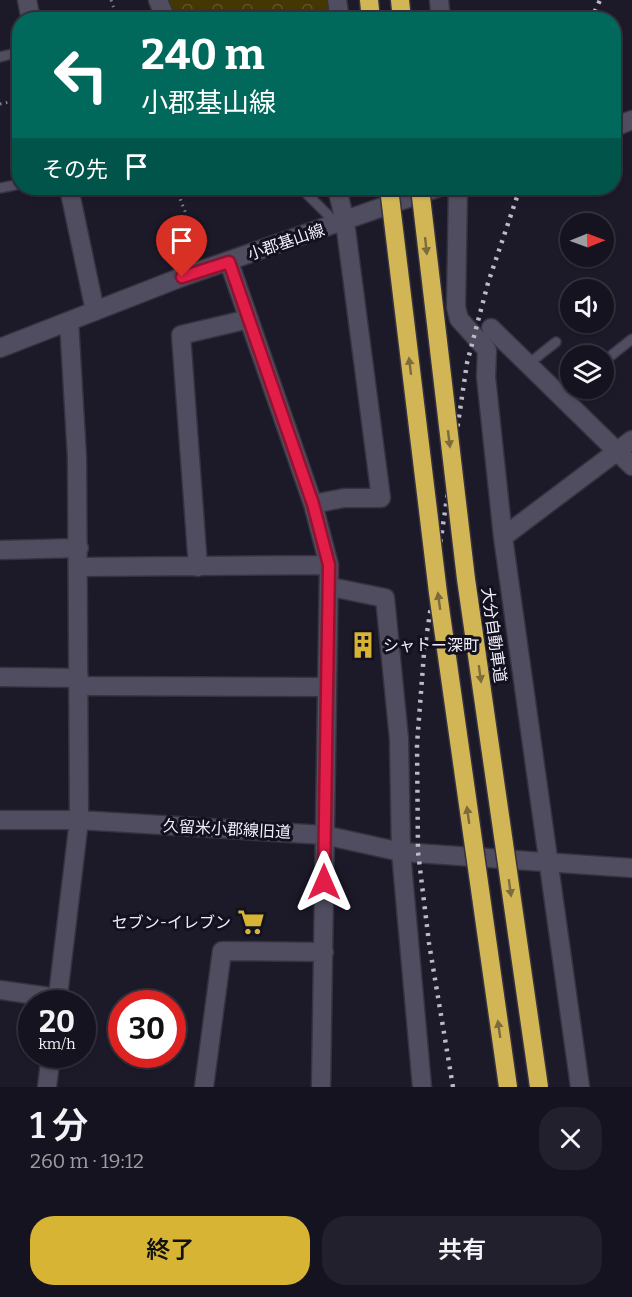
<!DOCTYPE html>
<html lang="ja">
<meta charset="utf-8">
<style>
body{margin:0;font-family:Bitter,"Noto Sans JP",serif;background:#22202c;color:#f1f3f6;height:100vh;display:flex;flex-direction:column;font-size:22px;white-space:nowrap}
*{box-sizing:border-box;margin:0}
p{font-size:20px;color:#9d9ea4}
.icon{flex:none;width:33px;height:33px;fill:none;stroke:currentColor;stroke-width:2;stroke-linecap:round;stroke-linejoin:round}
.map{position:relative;height:1087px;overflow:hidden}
.sheet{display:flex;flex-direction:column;background:#15131f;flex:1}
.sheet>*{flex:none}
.banner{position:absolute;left:12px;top:12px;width:609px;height:183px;border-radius:24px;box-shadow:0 2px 4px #0004,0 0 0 2px #34323d;background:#00695c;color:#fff;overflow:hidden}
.needle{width:39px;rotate:89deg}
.buttons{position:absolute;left:560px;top:213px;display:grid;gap:12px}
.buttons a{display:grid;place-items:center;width:54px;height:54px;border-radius:50%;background:#15131f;box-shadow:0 2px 4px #0004,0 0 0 2px #34323d;font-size:30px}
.speed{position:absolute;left:18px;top:990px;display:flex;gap:12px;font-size:30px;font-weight:700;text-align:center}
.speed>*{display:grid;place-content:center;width:78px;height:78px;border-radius:50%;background:#15131f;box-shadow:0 2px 4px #0004,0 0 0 2px #34323d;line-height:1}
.speed small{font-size:15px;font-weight:400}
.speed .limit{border:9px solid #d22;background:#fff;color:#111}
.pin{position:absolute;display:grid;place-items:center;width:51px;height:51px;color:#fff;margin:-62px -26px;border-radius:50% 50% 50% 0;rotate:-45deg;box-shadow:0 0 6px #0007}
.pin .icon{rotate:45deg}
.me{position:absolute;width:66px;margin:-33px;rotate:0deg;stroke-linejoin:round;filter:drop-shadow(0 0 4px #0008)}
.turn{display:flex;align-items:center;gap:21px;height:126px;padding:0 30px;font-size:27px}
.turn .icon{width:78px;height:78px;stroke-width:2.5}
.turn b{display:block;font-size:42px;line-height:51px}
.then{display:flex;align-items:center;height:57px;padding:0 30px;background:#0003;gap:12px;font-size:22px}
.round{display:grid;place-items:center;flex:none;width:63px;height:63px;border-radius:24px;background:#22202c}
.overview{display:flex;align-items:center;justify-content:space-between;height:102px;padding:0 30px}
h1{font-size:36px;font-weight:600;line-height:45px}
.button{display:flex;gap:12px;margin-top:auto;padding:12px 30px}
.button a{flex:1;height:69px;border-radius:24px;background:#d8b434;color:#111;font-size:24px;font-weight:600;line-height:69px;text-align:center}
.button a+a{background:#22202c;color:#f1f3f6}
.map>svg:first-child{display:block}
</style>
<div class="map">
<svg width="632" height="1087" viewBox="0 0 632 1087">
<defs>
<pattern id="park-crowns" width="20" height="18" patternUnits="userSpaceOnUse" patternTransform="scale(1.5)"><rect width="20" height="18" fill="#453702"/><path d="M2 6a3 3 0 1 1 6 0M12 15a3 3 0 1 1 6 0" fill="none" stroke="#605428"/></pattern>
</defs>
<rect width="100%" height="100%" fill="#1c1929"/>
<!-- park -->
<path fill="url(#park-crowns)" d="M166,0H328L331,19H174Z"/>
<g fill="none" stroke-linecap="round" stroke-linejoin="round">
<defs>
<path id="lane" d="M0,57L20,52
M0,188L20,184
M301,188L337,224
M603,362L632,339
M527,365L556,342"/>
<path id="street" d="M27,0L31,20
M158,0L166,20
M337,0L340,20
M439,0L441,20
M69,188L95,311
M458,188L456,307L459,319L487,350L486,377L503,537L580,1087
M229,262L313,504L329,565L321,1087
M491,328L632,466
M313,504L344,498H381L345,222L337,188
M503,537L632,440
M0,550L79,548
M80,567L329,565
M198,567L181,335L249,319
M331,587L385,598L399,739L401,852L422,1087
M0,677L79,678
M78,686L327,687
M0,990L57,998
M204,1087L222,951L324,952"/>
<path id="secondary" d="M614,127L632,120
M0,348L182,277L437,188
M0,820H79L324,835L401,852L632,868
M57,1004L79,820L77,458L69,321
M47,1087L51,1054"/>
<path id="highway" d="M369,0L371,20
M400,0L402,20"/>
</defs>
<!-- lane casing -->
<use href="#lane" stroke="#35333f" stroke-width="12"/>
<!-- street casing -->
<use href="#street" stroke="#35333f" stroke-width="21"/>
<!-- secondary casing -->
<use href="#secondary" stroke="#35333f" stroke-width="21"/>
<!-- highway casing -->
<use href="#highway" stroke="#35333f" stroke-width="21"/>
<!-- path -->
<path stroke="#84828f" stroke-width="3" stroke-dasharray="1.5 4.5" stroke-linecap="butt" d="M111,0L118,20
M0,104L20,100
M176,188L186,214L183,259"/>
<!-- lane -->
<use href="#lane" stroke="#504d60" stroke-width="9"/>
<!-- street -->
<use href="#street" stroke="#504d60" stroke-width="18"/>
<!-- secondary -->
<use href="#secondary" stroke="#504d60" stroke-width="18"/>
<!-- highway -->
<use href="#highway" stroke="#d2b554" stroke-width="18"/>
<!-- rail -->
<path stroke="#bbbac6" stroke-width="4.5" stroke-dasharray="3 6" stroke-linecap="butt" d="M591,20L600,0
M453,1087L429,943L418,852L417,744L424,653L467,363L488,283L520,188"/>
<defs>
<path id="highway-bridge" d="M389,188L438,593L508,1087
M420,188L466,579L539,1087"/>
</defs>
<!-- highway-bridge casing -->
<use href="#highway-bridge" stroke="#35333f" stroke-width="21" stroke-linecap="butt"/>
<!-- highway-bridge -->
<use href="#highway-bridge" stroke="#d2b554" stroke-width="18"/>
</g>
<!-- one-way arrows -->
<defs><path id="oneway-solid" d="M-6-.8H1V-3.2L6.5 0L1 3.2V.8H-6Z" transform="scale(1.5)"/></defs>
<g fill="#7c6b3c">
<use href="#oneway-solid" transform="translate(426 246) rotate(84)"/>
<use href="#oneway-solid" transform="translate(410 366) rotate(-97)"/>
<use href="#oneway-solid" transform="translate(449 439) rotate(83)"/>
<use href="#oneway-solid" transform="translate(439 601) rotate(-98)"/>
<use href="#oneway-solid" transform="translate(480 674) rotate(82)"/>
<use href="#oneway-solid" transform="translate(468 815) rotate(-98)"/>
<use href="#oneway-solid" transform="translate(510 888) rotate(82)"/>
<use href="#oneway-solid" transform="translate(499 1029) rotate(-98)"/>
</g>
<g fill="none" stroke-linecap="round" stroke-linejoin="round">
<defs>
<path id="route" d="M182,277L229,262L313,504L329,565L324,882"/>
</defs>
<!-- route casing -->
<use href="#route" stroke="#92132f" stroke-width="15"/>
<!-- route -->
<use href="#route" stroke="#e11d48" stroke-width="10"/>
</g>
<!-- icons -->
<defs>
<symbol id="building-bare" viewBox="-9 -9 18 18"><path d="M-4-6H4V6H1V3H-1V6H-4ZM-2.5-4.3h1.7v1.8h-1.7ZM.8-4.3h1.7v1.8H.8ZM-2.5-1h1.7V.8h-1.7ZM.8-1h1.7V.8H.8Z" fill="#d8b434" stroke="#13101f" stroke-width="2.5" paint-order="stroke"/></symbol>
<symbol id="supermarket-bare" viewBox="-9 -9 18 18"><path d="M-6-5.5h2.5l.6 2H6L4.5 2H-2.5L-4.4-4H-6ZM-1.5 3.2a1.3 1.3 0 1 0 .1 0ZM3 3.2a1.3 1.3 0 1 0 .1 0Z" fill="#d8b434" stroke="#13101f" stroke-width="2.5" paint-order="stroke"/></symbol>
</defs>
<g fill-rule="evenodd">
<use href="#building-bare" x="344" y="626" width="38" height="38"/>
<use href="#supermarket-bare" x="232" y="903" width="38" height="38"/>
</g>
<g text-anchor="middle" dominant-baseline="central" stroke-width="6" stroke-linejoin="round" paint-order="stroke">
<!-- street labels -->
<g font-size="16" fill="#efeef9" stroke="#13101f">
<text transform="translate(286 242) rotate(-19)">小郡基山線</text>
<text transform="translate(494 635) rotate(82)">大分自動車道</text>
<text transform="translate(227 829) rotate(3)">久留米小郡線旧道</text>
</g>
<!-- poi labels -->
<g font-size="16" fill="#efeef9" stroke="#13101f" text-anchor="start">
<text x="383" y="645">シャトー深町</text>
<text x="231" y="922" text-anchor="end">セブン-イレブン</text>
</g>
</g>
</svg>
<div class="buttons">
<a><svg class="needle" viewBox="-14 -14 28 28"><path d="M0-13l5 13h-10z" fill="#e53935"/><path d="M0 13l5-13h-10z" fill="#9d9ea4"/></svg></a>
<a><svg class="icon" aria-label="sound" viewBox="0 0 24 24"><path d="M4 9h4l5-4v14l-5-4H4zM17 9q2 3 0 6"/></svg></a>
<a><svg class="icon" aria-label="layers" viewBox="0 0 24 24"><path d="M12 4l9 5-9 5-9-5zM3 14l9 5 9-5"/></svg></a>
</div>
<div class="speed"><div>20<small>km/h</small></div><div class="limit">30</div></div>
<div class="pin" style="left:182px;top:277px;background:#d93025"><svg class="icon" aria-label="arrive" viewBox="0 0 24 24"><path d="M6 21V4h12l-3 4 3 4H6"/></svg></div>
<svg class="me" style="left:324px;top:882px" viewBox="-20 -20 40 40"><path d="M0-17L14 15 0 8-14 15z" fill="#e11d48" stroke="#fff" stroke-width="4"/></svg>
<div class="banner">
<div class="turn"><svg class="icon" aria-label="left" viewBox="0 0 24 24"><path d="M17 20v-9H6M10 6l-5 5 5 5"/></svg><div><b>240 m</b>小郡基山線</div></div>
<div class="then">その先<svg class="icon" aria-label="arrive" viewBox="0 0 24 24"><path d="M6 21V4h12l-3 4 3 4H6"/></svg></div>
</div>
</div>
<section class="sheet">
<div class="overview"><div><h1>1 分</h1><p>260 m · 19:12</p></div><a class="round"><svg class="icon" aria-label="close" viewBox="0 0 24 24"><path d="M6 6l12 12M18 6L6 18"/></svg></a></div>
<div class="button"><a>終了</a><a>共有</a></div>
</section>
